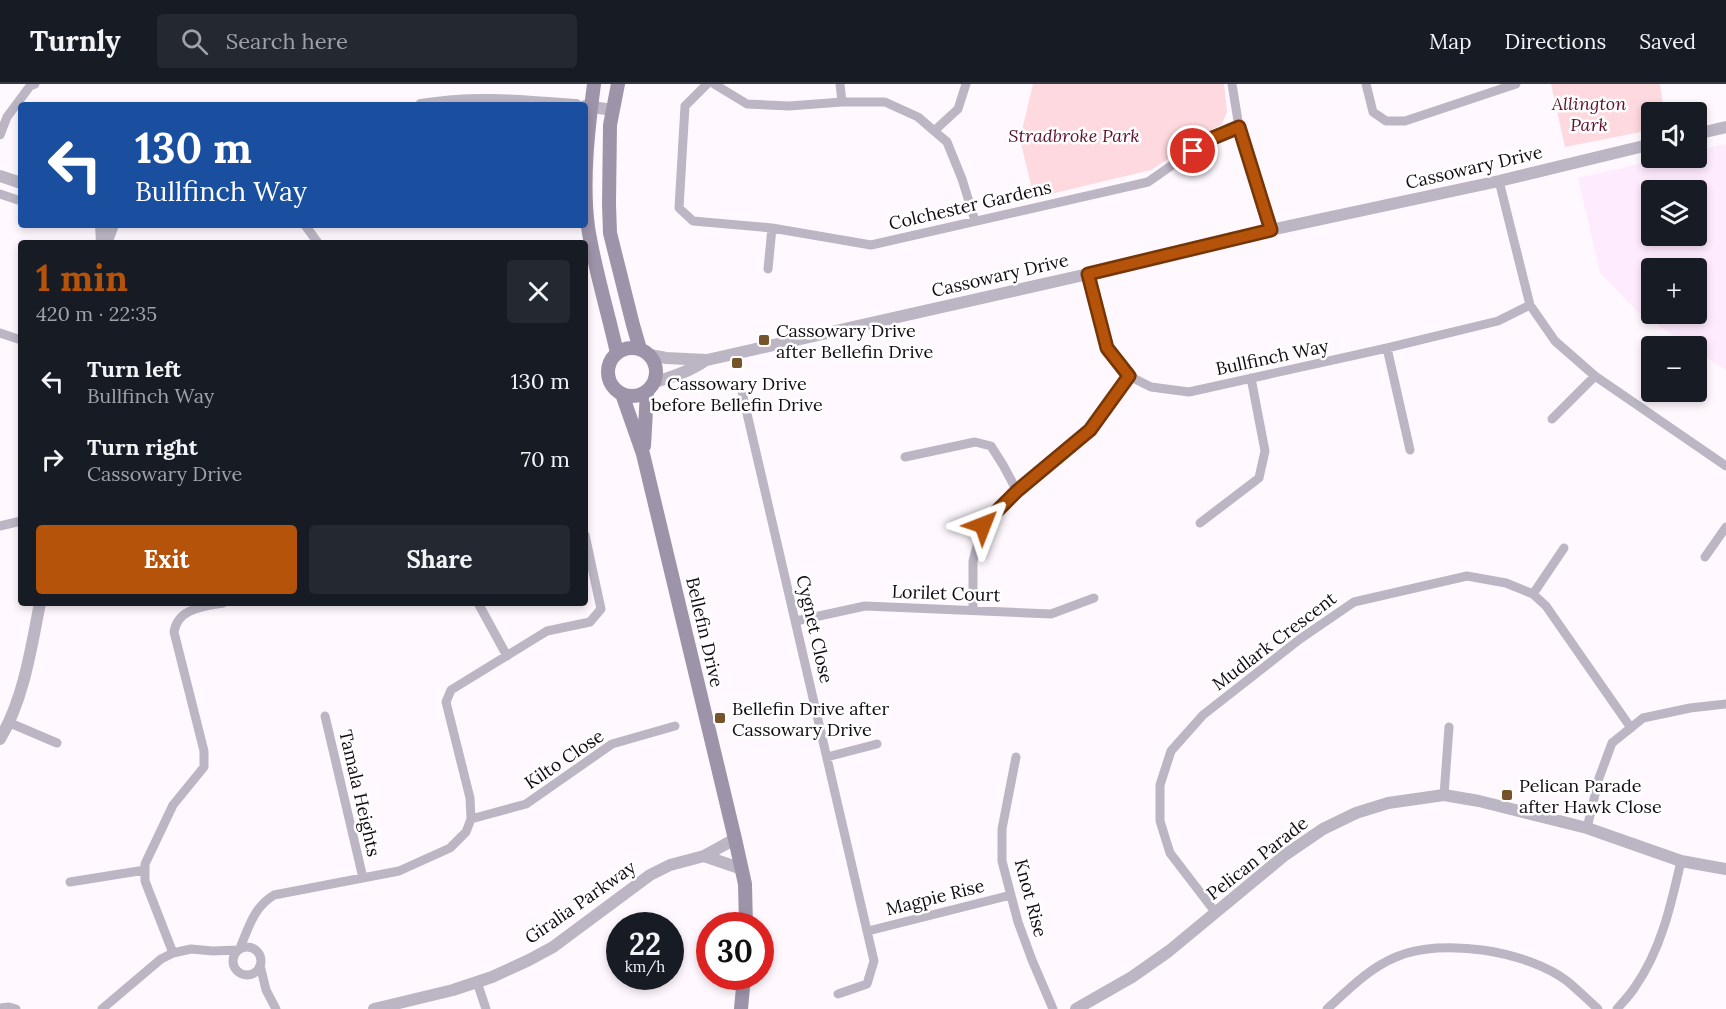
<!DOCTYPE html>
<meta charset="utf-8">
<style>
body{margin:0;font-family:Lora,serif;background:#242831;color:#f1f3f6;height:100vh;display:flex;flex-direction:column;font-size:22px;white-space:nowrap}
*{box-sizing:border-box;margin:0}
p{font-size:20px;color:#9ea1a6}
.icon{flex:none;width:33px;height:33px;fill:none;stroke:currentColor;stroke-width:2;stroke-linecap:round;stroke-linejoin:round}
.map{position:relative;flex:1;overflow:hidden}
.drawer{position:absolute;left:18px;top:156px;width:570px;height:366px;display:flex;flex-direction:column;background:#171b24;border-radius:6px;box-shadow:0 3px 9px #0003}
.drawer>*{flex:none}
.banner{position:absolute;left:18px;top:18px;width:570px;height:126px;border-radius:6px;box-shadow:0 3px 9px #0003;background:#1a4fa0;color:#fff;overflow:hidden}
.fabs{position:absolute;left:1641px;top:18px;display:grid;gap:12px}
.fabs a{display:grid;place-items:center;width:66px;height:66px;border-radius:6px;background:#171b24;box-shadow:0 3px 9px #0003;font-size:30px}
.speed{position:absolute;left:606px;top:828px;display:flex;gap:12px;font-size:30px;font-weight:700;text-align:center}
.speed>*{display:grid;place-content:center;width:78px;height:78px;border-radius:50%;background:#171b24;box-shadow:0 3px 9px #0003;line-height:1}
.speed small{font-size:15px;font-weight:400}
.speed .limit{border:9px solid #d22;background:#fff;color:#111}
.pin{position:absolute;display:grid;place-items:center;width:51px;height:51px;color:#fff;margin:-26px;border:3px solid #fff;border-radius:50%;box-shadow:0 2px 6px #0007}
.me{position:absolute;width:66px;margin:-33px;rotate:45deg;stroke-linejoin:round;filter:drop-shadow(0 0 4px #0008)}
.turn{display:flex;align-items:center;gap:21px;height:126px;padding:0 18px;font-size:27px}
.turn .icon{width:78px;height:78px;stroke-width:2.5}
.turn b{display:block;font-size:42px;line-height:51px}
.round{display:grid;place-items:center;flex:none;width:63px;height:63px;border-radius:6px;background:#242831}
.overview{display:flex;align-items:center;justify-content:space-between;height:102px;padding:0 18px}
h1{font-size:36px;font-weight:700;line-height:45px;color:#b45309}
.cta{display:flex;gap:12px;margin-top:auto;padding:12px 18px}
.cta a{flex:1;height:69px;border-radius:6px;background:#b45309;color:#fff;font-size:24px;font-weight:700;line-height:69px;text-align:center}
.cta a+a{background:#242831;color:#f1f3f6}
ul{padding:0;list-style:none}
li{display:flex;align-items:center;gap:18px;height:78px;padding:0 18px}
li div{flex:1}
li b{display:block;font-size:22px}
li em{font-style:normal}
header{display:flex;align-items:center;gap:36px;box-sizing:border-box;height:84px;padding:0 30px;background:#171b24;border-bottom:2px solid #363941}
header strong{font-size:28px}
nav{display:flex;gap:33px;margin-inline-start:auto;font-size:21px}
.search{width:420px;height:54px;background:#242831;display:flex;align-items:center;gap:15px;box-sizing:border-box;padding:0 21px;border-radius:6px;color:#9ea1a6;font-size:22px}
.map>svg:first-child{display:block}
</style>
<header>
<strong>Turnly</strong>
<div class="search"><svg class="icon" aria-label="search" viewBox="0 0 24 24"><circle cx="10" cy="10" r="6"/><path d="M15 15l6 6"/></svg>Search here</div>
<nav><a>Map</a><a>Directions</a><a>Saved</a></nav>
</header>
<div class="map">
<svg width="1726" height="925" viewBox="0 0 1726 925">
<rect width="100%" height="100%" fill="#fff9ff"/>
<!-- built -->
<path fill="#ffebfe" fill-rule="evenodd" d="M1726,60V286L1697,267L1696,262H1690L1638,228L1600,189L1578,94L1666,74H1696L1697,66ZM1652,106H1696V152H1652ZM1652,184H1696V230H1652Z"/>
<!-- green -->
<path fill="#fed9df" d="M1033,0H1224L1227,28L1222,40L1151,86L1034,114L1020,55Z
M1551,0H1660L1664,28H1652L1651,46L1565,63Z"/>
<g fill="none" stroke-linecap="round" stroke-linejoin="round">
<!-- minor -->
<path stroke="#bcb6c4" stroke-width="9" d="M707,0L685,22L679,124L693,137L772,144L871,161L1148,98L1208,56L1239,43
M714,0L747,20L789,22L842,18H885L918,33L947,58L962,95L975,137
M840,0L842,18
M1232,0L1239,43L1271,146
M1366,0L1373,28L1386,37H1405L1516,0
M934,47L958,25L966,0
M0,51L7,33L30,2L35,0
M1499,97L1530,221L1555,257L1595,292L1726,382
M0,110L21,117
M305,141L318,159
M768,185L772,144
M1088,190L1107,264L1129,292L1151,303L1189,308L1387,264L1498,237L1530,221
M0,249L21,256
M1387,264L1410,366
M742,308L874,877L867,900L838,910
M1552,335L1595,292
M905,373L975,358L991,362L1003,381L1017,407
M1200,439L1259,394L1265,367L1251,294
M0,442L21,437
M1705,473L1726,443
M1533,510L1564,464
M478,519L507,572
M973,526V477L983,440L1017,407L1090,346L1129,292
M796,537L865,522L1051,530L1094,514
M325,632L363,794
M10,639L57,659
M827,673L877,660
M1016,673L1002,745V777L1018,838L1032,876L1053,925
M1444,711L1449,643
M471,735L526,720L612,660L675,642
M1587,744L1599,694L1612,659L1643,634L1690,624L1726,620
M70,798L145,786
M1216,829L1170,769L1160,737V701L1171,667L1203,631L1300,555L1354,518L1467,492L1506,499L1533,510L1546,522L1631,644
M868,847L1011,811
M233 877a14 14 0 1 1 28 0a14 14 0 1 1-28 0Z
M240,864C249,843 253,824 274,811L399,787L450,764L466,748L471,735L470,714L446,618L451,606L547,547L590,538L601,525L585,451
M173,869L145,797V780L173,721L204,683V667L174,548C178,524 203,523 223,519
M260,881L266,906L276,925
M477,898L486,925
M0,924L9,923L16,925
M102,925L161,875L173,869L191,865L213,867L237,866
M1327,925C1348,906 1369,884 1396,873C1443,853 1527,867 1567,897C1578,906 1588,916 1598,925
M1617,925C1623,918 1630,911 1635,903C1661,866 1671,821 1681,777"/>
<!-- tertiary -->
<path stroke="#bcb6c4" stroke-width="12" d="M421,21C473,12 524,17 576,21
M585,22L613,26
M1696,50L1726,43
M0,92L21,99
M101,141L102,159
M106,159L113,141
M650,271L666,274L707,276L1088,190L1271,146L1499,97L1652,60
M655,298C672,293 691,287 706,276
M0,655C24,614 31,565 40,519
M704,772L742,785
M374,925L453,906L492,893L529,876L553,863L650,791L670,781L704,772L735,755
M1076,925L1132,893L1169,867L1285,771L1323,745L1356,729L1388,719L1444,711L1479,717L1587,744L1681,777L1726,785"/>
<!-- secondary -->
<path stroke="#9e94a9" stroke-width="14" d="M594,0C588,46 582,97 588,143C594,183 608,228 617,269
M618,0L610,41L609,120L610,149L633,241L640,265
M608 288a24 24 0 1 1 48 0a24 24 0 1 1-48 0Z
M622,310L643,370L735,755L745,800L746,842
M644,362L647,308
M741,925L744,892"/>
</g>
<g fill="none" stroke-linecap="round" stroke-linejoin="round">
<defs>
<path id="route" d="M983,441L1017,407L1090,346L1129,292L1107,264L1088,190L1271,146L1239,43L1208,56L1193,67"/>
</defs>
<!-- route casing -->
<use href="#route" stroke="#753606" stroke-width="15"/>
<!-- route -->
<use href="#route" stroke="#b45309" stroke-width="10"/>
</g>
<!-- markers -->
<g fill="#76532b" stroke="#fff" stroke-width="2">
<rect x="758" y="250" width="12" height="12" rx="3"/>
<rect x="731" y="273" width="12" height="12" rx="3"/>
<rect x="714" y="628" width="12" height="12" rx="3"/>
<rect x="1501" y="705" width="12" height="12" rx="3"/>
</g>
<g text-anchor="middle" dominant-baseline="central" stroke-width="5" stroke-linejoin="round" paint-order="stroke">
<!-- park labels -->
<g font-size="18" font-style="italic" fill="#60102b" stroke="#fff">
<text x="1589" y="19">Allington<tspan x="1589" dy="21">Park</tspan></text>
<text x="1074" y="51">Stradbroke Park</text>
</g>
<!-- street labels -->
<g font-size="18" fill="#140c14" stroke="#fff">
<text transform="translate(1474 83) rotate(-13)">Cassowary Drive</text>
<text transform="translate(970 121) rotate(-13)">Colchester Gardens</text>
<text transform="translate(1000 191) rotate(-13)">Cassowary Drive</text>
<text transform="translate(1272 273) rotate(-12)">Bullfinch Way</text>
<text transform="translate(946 509) rotate(2)">Lorilet Court</text>
<text transform="translate(815 545) rotate(77)">Cygnet Close</text>
<text transform="translate(705 548) rotate(77)">Bellefin Drive</text>
<text transform="translate(1274 557) rotate(-37)">Mudlark Crescent</text>
<text transform="translate(564 675) rotate(-34)">Kilto Close</text>
<text transform="translate(360 709) rotate(77)">Tamala Heights</text>
<text transform="translate(1257 774) rotate(-38)">Pelican Parade</text>
<text transform="translate(935 813) rotate(-14)">Magpie Rise</text>
<text transform="translate(1031 814) rotate(75)">Knot Rise</text>
<text transform="translate(580 818) rotate(-35)">Giralia Parkway</text>
</g>
<!-- poi labels -->
<g font-size="18" fill="#140c14" stroke="#fff" text-anchor="start">
<text x="776" y="246">Cassowary Drive<tspan x="776" dy="21">after Bellefin Drive</tspan></text>
<text x="737" y="299" text-anchor="middle">Cassowary Drive<tspan x="737" dy="21">before Bellefin Drive</tspan></text>
<text x="732" y="624">Bellefin Drive after<tspan x="732" dy="21">Cassowary Drive</tspan></text>
<text x="1519" y="701">Pelican Parade<tspan x="1519" dy="21">after Hawk Close</tspan></text>
</g>
</g>
</svg>
<div class="fabs">
<a><svg class="icon" aria-label="sound" viewBox="0 0 24 24"><path d="M4 9h4l5-4v14l-5-4H4zM17 9q2 3 0 6"/></svg></a>
<a><svg class="icon" aria-label="layers" viewBox="0 0 24 24"><path d="M12 4l9 5-9 5-9-5zM3 14l9 5 9-5"/></svg></a>
<a>+</a>
<a>−</a>
</div>
<div class="speed"><div>22<small>km/h</small></div><div class="limit">30</div></div>
<div class="pin" style="left:1193px;top:67px;background:#d93025"><svg class="icon" aria-label="arrive" viewBox="0 0 24 24"><path d="M6 21V4h12l-3 4 3 4H6"/></svg></div>
<svg class="me" style="left:983px;top:441px" viewBox="-20 -20 40 40"><path d="M0-17L14 15 0 8-14 15z" fill="#b45309" stroke="#fff" stroke-width="4"/></svg>
<div class="banner">
<div class="turn"><svg class="icon" aria-label="left" viewBox="0 0 24 24"><path d="M17 20v-9H6M10 6l-5 5 5 5"/></svg><div><b>130 m</b>Bullfinch Way</div></div>
</div>
<section class="drawer">
<div class="overview"><div><h1>1 min</h1><p>420 m · 22:35</p></div><a class="round"><svg class="icon" aria-label="close" viewBox="0 0 24 24"><path d="M6 6l12 12M18 6L6 18"/></svg></a></div>
<ul>
<li><svg class="icon" aria-label="left" viewBox="0 0 24 24"><path d="M17 20v-9H6M10 6l-5 5 5 5"/></svg><div><b>Turn left</b><p>Bullfinch Way</p></div><em>130 m</em></li>
<li><svg class="icon" aria-label="right" viewBox="0 0 24 24"><path d="M7 20v-9h11M14 6l5 5-5 5"/></svg><div><b>Turn right</b><p>Cassowary Drive</p></div><em>70 m</em></li>
</ul>
<div class="cta"><a>Exit</a><a>Share</a></div>
</section>
</div>
